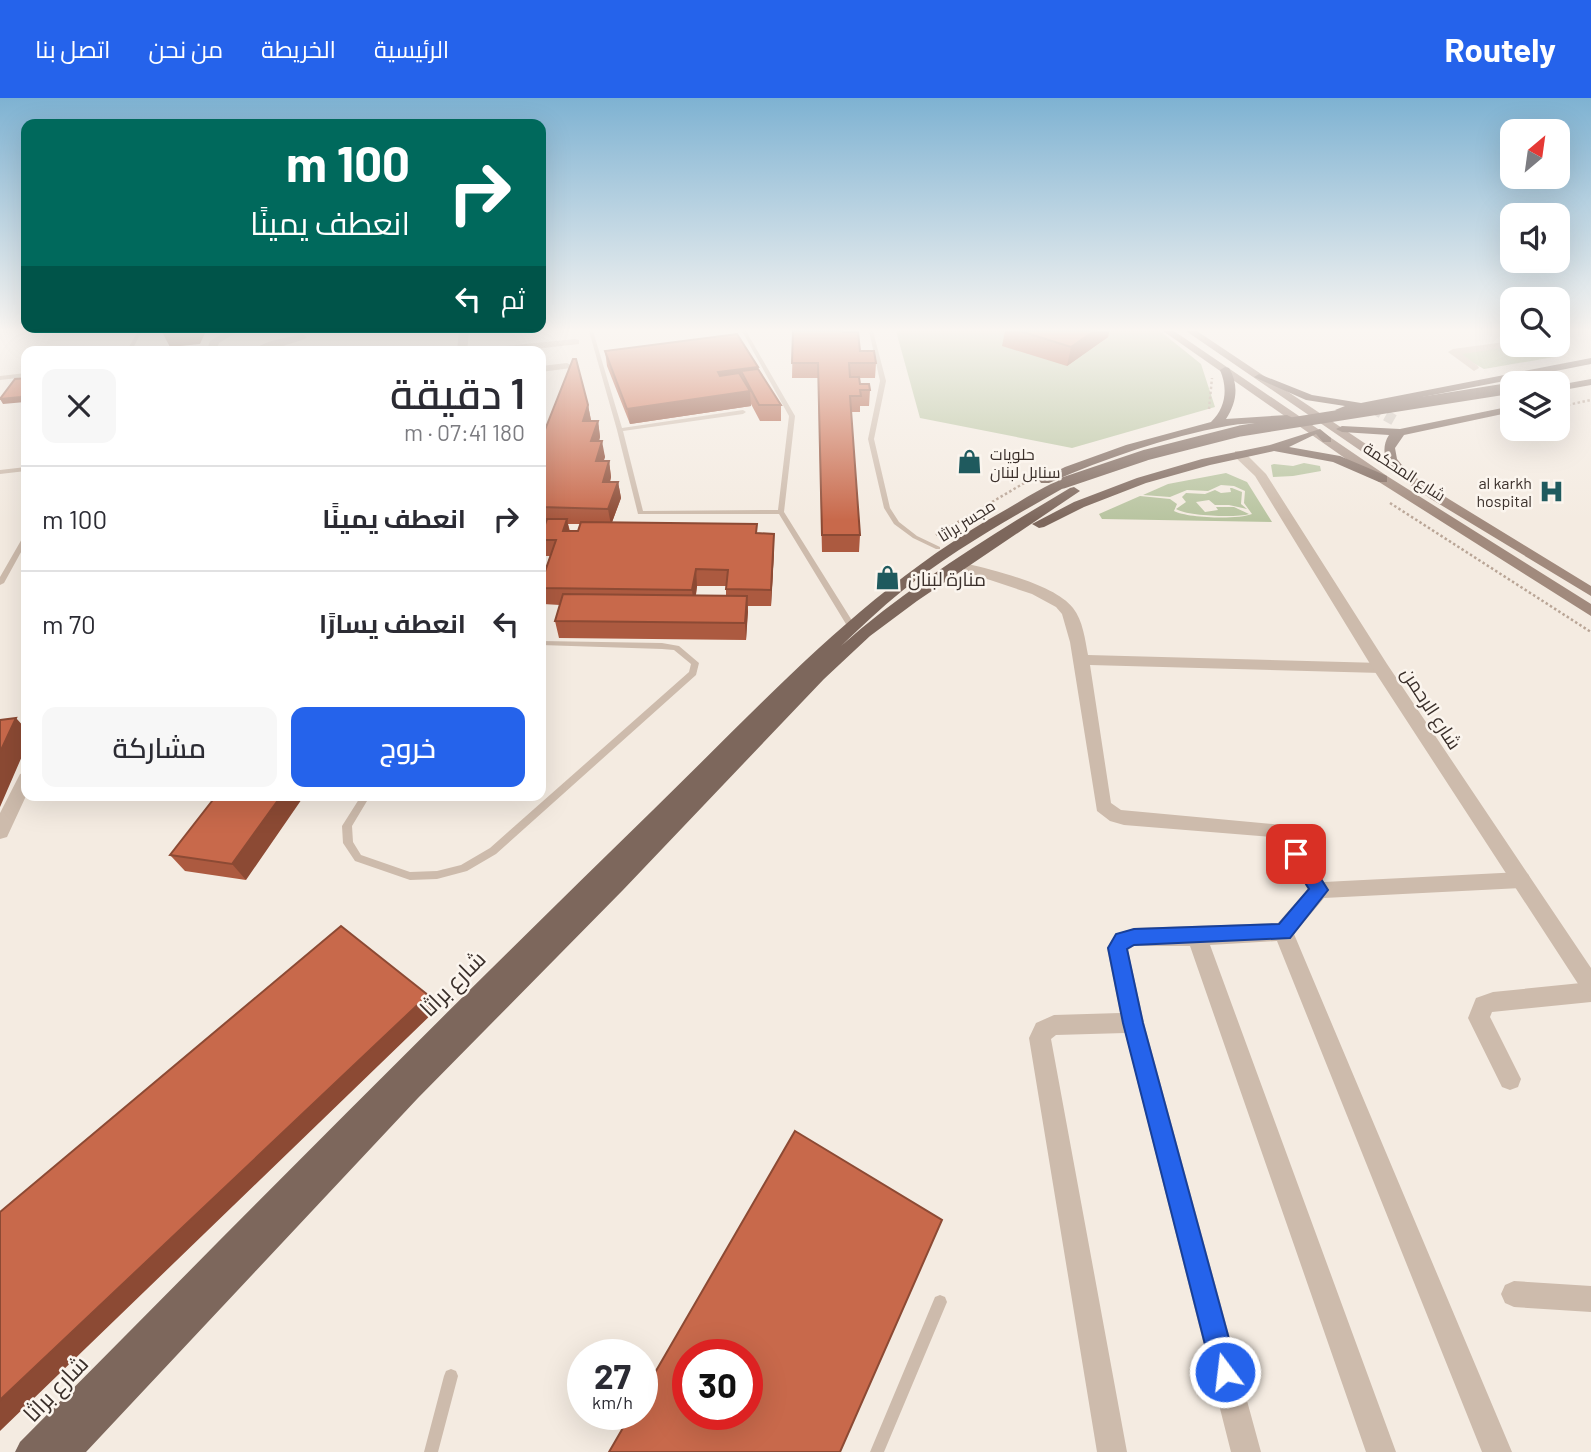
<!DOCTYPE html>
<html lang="ar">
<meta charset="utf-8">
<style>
body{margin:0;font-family:Barlow,Cairo,sans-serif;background:#f7f7f7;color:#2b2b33;direction:rtl;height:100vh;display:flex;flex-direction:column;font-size:26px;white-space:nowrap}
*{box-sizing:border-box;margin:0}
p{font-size:23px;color:#7c7c81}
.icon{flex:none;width:38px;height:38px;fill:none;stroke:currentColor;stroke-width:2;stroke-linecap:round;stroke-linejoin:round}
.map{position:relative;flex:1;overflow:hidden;direction:ltr}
.details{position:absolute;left:21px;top:248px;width:525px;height:455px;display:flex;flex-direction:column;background:#fff;border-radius:14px;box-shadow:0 7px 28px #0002;direction:rtl}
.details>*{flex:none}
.top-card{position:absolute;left:21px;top:21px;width:525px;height:214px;border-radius:14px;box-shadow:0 7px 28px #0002;direction:rtl;background:#00695c;color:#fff;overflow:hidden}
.needle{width:46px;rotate:29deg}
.buttons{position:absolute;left:1500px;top:21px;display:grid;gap:14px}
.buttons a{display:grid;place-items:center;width:70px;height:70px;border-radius:14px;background:#fff;box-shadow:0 7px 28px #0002;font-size:35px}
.speed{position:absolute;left:567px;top:1241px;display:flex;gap:14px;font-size:35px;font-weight:700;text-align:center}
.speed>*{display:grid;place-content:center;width:91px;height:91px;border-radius:50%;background:#fff;box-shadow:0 7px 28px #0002;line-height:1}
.speed small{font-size:18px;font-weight:400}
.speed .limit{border:10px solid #d22;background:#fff;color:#111}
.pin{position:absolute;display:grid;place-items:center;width:60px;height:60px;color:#fff;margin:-30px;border-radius:14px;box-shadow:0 4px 10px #0006}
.me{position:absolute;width:77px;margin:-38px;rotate:345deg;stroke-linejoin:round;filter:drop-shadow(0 0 5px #0008)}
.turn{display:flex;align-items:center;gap:24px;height:147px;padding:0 21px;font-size:32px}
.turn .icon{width:91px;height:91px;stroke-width:2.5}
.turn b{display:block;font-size:49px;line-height:60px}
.then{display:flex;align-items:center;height:66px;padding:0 21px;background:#0003;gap:14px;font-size:26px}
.round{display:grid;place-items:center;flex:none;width:74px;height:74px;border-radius:14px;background:#f7f7f7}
.overview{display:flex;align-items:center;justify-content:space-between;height:119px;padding:0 21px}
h1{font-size:42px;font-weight:600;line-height:52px}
.action{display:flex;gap:14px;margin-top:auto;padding:14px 21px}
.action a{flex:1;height:80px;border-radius:14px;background:#2563eb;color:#fff;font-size:28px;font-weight:600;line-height:80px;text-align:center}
.action a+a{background:#f7f7f7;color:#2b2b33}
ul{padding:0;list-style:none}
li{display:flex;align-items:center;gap:21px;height:105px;padding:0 21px;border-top:2px solid #e1e1e2}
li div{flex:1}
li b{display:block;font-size:26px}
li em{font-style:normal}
header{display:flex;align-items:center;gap:42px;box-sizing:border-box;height:98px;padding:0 35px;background:#2563eb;color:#fff}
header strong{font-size:33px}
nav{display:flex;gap:38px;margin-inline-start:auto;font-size:24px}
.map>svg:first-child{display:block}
</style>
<header>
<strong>Routely</strong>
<nav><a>الرئيسية</a><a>الخريطة</a><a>من نحن</a><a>اتصل بنا</a></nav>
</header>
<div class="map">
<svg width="1591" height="1354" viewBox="0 0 1591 1354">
<rect width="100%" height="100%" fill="#f4ebe1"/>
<!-- green -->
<path fill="#b8c4a0" d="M896,233H1160L1201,266L1215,309L1072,350L920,320Z
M1512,247H1538L1560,258L1484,271L1455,255Z
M1304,365L1320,368L1321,373L1293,378L1273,379L1271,367L1274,366L1293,368Z
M1226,375L1247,384L1272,424L1102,421L1099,416L1140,398L1170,401L1177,406L1174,413C1187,420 1237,422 1252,416L1244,405L1245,393L1234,388L1221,387L1208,393L1187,392L1170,399L1143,397L1168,386Z
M1232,390L1242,394L1241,406L1247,411L1229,407H1215L1209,402L1196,404L1205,414L1218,412L1216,409H1234L1249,416C1237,420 1186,418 1176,411L1186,404L1182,399L1186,395L1205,396L1215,392L1221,395L1231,394L1230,390Z"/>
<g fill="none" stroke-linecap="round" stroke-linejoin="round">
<!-- primary-tunnel -->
<path stroke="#cfc6bd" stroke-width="11" stroke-dasharray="11 5" stroke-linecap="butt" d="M1377,306L1378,313L1394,322"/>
<!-- path -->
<path stroke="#b9a596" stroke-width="2.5" stroke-dasharray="2.5 2.5" stroke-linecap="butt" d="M1558,309L1591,302
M1209,311L1212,280
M1390,405L1591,534
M936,437L1031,381"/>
<!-- service -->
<path fill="#cdbbac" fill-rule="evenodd" d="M138,233H142L131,254H126Z
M589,233H593L622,330L743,312L746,314L743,316L623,333L643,413L778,412L789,318L742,233H746L795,318L784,414L856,529L855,531H849L779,416H638L617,332Z
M869,233H873L886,283L874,341L890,410L899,424L917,438L940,449V451H936L913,440L894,426L884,410L868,341L880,283Z
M158,251H162V254H157Z
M26,275V279L0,282V278Z
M26,369V373L0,376V372Z
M26,437V445L4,485L0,487V479L23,439Z
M541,543L662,545L679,548L699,565L696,577L496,756L467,773L437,781L410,782L355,763L343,745L342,728L361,698H370L352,728L353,744L361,757L410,774L437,773L461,767L490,750L689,574L691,566L674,552L662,551L541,547Z
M940,1197L945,1199L947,1204L884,1354H870L935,1199Z
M451,1271L456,1273L458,1278L438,1354H424L444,1278L446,1273Z"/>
<!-- minor -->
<path fill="#cdbbac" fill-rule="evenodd" d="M459,233H469L467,254H457Z
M575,241L579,242V246L507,254H469L474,251Z
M1512,243V247L1516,248L1462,256L1478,268L1479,270L1474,273L1448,254L1453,251Z
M363,251H381L386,254H358Z
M567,265L572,268L571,270L541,274V268Z
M968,466C997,473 1055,487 1073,510C1083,523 1085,541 1088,557L1381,565L1389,570L1381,575L1090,567L1111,705L1121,712L1283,727L1291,733L1324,784L1521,774L1528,776L1531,782L1528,788L1521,790L1324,800L1294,836L1512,1354H1482L1277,843L1210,847L1396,1354H1366L1190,848H1134L1128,852L1144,925L1261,1354H1231L1125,935L1056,937L1051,941L1127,1354H1097L1029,940L1036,925L1054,917L1120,915L1107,850L1116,836L1134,830L1278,825L1308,791L1277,743L1272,739L1124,727L1110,723L1097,713L1070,544L1062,516L1056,509L1032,496L963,473L961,470Z
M1591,884V904L1492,914L1490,919L1521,981L1518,989L1510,992L1502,989L1468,920L1476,900L1493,894Z
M1514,1183L1591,1188V1214L1514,1209L1505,1205L1501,1196L1505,1187Z"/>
<!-- tertiary -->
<path fill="#cdbbac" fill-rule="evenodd" d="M227,233H239L219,245L218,248L224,254H213L208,249L210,243Z
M275,233H346L341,236H280Z
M302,236L307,239L305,241L264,254H250C267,241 283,241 302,236Z
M1235,353H1243L1266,376L1387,566L1591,870V898L1584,895L1375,574L1255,378L1235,359Z
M26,674V698L7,739L0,741V715L20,676Z"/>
<!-- secondary -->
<path fill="#a18a7d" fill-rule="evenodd" d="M1163,233H1174L1387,378L1591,506V518L1379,384Z
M1186,233H1197L1439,395L1591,488V498L1431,401Z"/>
<!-- primary -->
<path fill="#7d675c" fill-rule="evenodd" d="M1591,260V266L1341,315L1335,312L1345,308L1306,302L1254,279L1259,276L1312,297L1361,305Z
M1225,269L1229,270C1239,287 1237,304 1226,321L1287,317L1293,320L1291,322C1270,326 1248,324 1227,328C1167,339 1106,360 1049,385H1041L1039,382L1065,369L1126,347L1211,324C1226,310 1228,290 1220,272Z
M1591,281V287L1558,293V287Z
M1512,308V314L1404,337L1395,350L1397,361L1410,377L1404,381C1386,373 1379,352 1389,337L1342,334L1336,331L1342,328L1400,331Z
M1320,331L1331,340V344H1323L1316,336L1289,349L1340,358L1387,378V384H1379L1333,364L1274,353L1210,367L1146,385L1084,409L1044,429L1039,430L1032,426L1074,404L1137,380L1202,361L1270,347Z
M1063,381L1069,385L1067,388C1011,420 953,452 902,493C881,510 861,529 841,548C910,487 991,437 1070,390L1074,389L1080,393L917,503L870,538L824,581L623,792L418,1000L86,1354H15L20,1344C230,1132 439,920 653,712C762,606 866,490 1000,415C1020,404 1041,389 1063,381Z"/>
<!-- primary-bridge -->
<path stroke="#7d675c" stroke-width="11" d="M1063,385L1146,357L1240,333L1512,290"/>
</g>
<!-- wall -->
<path fill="#ac5a40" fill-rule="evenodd" d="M793,233L843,234L860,253L876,265L875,280H859L860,286L870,292L869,308H860V314H851L860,437L859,454H822L818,280H792Z
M1005,233H1109L1108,239L1067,268L1002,248Z
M605,253L758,271L781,307V323H760L751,306V308L630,326L607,268Z
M588,307L591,323H598L600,339L599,343L605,359L603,363H609L611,379L610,384H618L621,400L612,424L774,436V452L771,508H748L746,542L559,540L555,523L560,507L543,506L541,496V485L550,458H544L541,447V438L546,425H541V342ZM568,426H580L578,433H570ZM697,488H726V498L696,497Z
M216,698L246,782L185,773L170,757Z"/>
<!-- shaded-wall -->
<path fill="#8c4a34" d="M177,233H206L200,246L170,249L162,234Z
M1094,233H1109L1108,239L1067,268L1071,249Z
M758,269V284L741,273L742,286L719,289L718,274Z
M26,292V302L25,304L3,306L0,301Z
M750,293L751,308L630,326L627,311Z
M588,307L591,322L586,339L583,323Z
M598,323L600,339L594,359L591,343Z
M602,343L605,359L599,379L596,363Z
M609,363L611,379L606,400L603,384Z
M618,384L621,400L611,427L608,411Z
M567,421L570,437L563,433Z
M774,436V452L771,508V492Z
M696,471L697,488L694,509L692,492Z
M747,498L748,514L746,542L745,525Z
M16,620L26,631V649L0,709V654Z
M281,698H304L246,782L232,766Z
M428,897L437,911L0,1333V1302Z"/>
<!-- building -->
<path fill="#c8694b" stroke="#8c4a34" stroke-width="2" fill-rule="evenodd" d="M793,233H843V234H858L860,253H874L876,265H849L850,279H859L860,286H869L870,292H860L861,298H850L860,437H822L818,265H792Z
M1020,233H1094L1071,249Z
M737,236L758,269L718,274L720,278L739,275L750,293L627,311L605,253Z
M573,261H576L588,307L583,323H598L591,343H602L596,363H609L603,384H618L608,411L541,409V342Z
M758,271L781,307H759L741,273Z
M26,280V292L21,299L0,301L15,281Z
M547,421H567L563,433H578L581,424L757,426L756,435L774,436L771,492L726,491L728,472L696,471L692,492L541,490V485L556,442H541V438Z
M563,496L747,498L745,525L555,523Z
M16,620L0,654V622Z
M216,698H281L232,766L170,757Z
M341,828L428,897L0,1302V1114Z
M795,1033L942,1122L840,1354H609L631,1316H642V1297ZM688,1256H747V1316H688Z"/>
<!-- sky -->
<linearGradient id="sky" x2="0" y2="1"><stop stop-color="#7eb2d2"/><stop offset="0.55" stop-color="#faf6f2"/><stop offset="1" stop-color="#faf6f2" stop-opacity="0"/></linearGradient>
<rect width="1591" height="422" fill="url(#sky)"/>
<!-- route -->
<path fill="#2563eb" stroke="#184099" stroke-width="2" d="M1296,749L1302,751L1328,792L1290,840L1134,847L1127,851L1143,925L1238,1274L1234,1283L1225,1286L1216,1283L1212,1274L1123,925L1108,850L1116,836L1134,831L1279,826L1309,791L1287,756L1290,751Z"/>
<!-- icons -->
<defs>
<symbol id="shop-bare" viewBox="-9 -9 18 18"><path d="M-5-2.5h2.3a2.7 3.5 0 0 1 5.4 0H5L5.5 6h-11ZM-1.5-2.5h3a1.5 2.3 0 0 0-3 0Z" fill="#1f5a5e" stroke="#fbf5ee" stroke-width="2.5" paint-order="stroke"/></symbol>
<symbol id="hospital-bare" viewBox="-9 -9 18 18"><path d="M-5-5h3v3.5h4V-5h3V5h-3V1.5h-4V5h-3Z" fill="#1f5a5e" stroke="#fbf5ee" stroke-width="2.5" paint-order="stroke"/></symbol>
</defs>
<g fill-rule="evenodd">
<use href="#shop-bare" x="952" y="346" width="35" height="35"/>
<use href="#hospital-bare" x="1534" y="376" width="35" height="35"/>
<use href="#shop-bare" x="870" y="462" width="35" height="35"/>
</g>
<g text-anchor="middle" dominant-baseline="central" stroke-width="5" stroke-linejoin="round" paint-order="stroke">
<!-- far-poi labels -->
<g font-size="16" fill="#3b302b" stroke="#fbf5ee" text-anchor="start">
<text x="990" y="355">حلويات<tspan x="990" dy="18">سنابل لبنان</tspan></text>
<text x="1532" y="384" text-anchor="end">al karkh<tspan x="1532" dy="18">hospital</tspan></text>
</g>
<!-- far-street labels -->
<g font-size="16" fill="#3b302b" stroke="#fbf5ee">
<text transform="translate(1405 373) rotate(33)">شارع المحكمة</text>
<text transform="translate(966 422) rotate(-32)">مجسر براثا</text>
</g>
<!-- poi labels -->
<g font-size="19" fill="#3b302b" stroke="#fbf5ee" text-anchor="start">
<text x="908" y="480">منارة لبنان</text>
</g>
<!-- street labels -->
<g font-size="19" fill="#3b302b" stroke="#fbf5ee">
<text transform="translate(1432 610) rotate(57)">شارع الرحمن</text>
</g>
<!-- near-street labels -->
<g font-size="23" fill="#3b302b" stroke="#fbf5ee">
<text transform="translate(452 885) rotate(-45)">شارع براثا</text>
<text transform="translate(55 1290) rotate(-46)">شارع براثا</text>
</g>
</g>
</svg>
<div class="buttons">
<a><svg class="needle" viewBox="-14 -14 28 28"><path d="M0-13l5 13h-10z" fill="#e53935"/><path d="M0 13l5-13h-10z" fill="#7c7c81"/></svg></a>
<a><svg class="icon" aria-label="sound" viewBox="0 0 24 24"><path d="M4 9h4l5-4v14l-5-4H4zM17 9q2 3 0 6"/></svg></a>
<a><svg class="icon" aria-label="search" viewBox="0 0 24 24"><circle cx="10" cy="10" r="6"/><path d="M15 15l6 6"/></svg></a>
<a><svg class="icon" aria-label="layers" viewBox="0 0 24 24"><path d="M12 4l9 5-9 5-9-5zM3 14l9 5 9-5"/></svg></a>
</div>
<div class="speed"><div>27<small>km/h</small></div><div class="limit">30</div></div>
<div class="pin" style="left:1296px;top:756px;background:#d93025"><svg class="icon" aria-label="arrive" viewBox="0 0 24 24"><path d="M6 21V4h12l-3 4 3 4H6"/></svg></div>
<svg class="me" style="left:1225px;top:1274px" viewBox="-20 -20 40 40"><circle r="17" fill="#2563eb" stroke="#fff" stroke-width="3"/><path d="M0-11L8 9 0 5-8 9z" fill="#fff"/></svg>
<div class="top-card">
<div class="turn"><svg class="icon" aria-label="right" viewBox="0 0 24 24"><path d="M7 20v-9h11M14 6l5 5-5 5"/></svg><div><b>100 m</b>انعطف يمينًا</div></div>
<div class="then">ثم<svg class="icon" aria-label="left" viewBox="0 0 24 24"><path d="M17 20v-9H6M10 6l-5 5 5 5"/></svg></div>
</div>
<section class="details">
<div class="overview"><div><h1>1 دقيقة</h1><p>180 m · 07:41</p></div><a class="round"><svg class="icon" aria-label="close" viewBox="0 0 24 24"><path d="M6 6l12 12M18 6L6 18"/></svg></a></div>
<ul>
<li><svg class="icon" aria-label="right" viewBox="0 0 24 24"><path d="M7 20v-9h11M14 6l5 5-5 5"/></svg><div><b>انعطف يمينًا</b></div><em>100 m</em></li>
<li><svg class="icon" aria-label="left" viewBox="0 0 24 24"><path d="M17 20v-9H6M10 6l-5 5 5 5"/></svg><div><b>انعطف يسارًا</b></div><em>70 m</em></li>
</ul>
<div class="action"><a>خروج</a><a>مشاركة</a></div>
</section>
</div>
